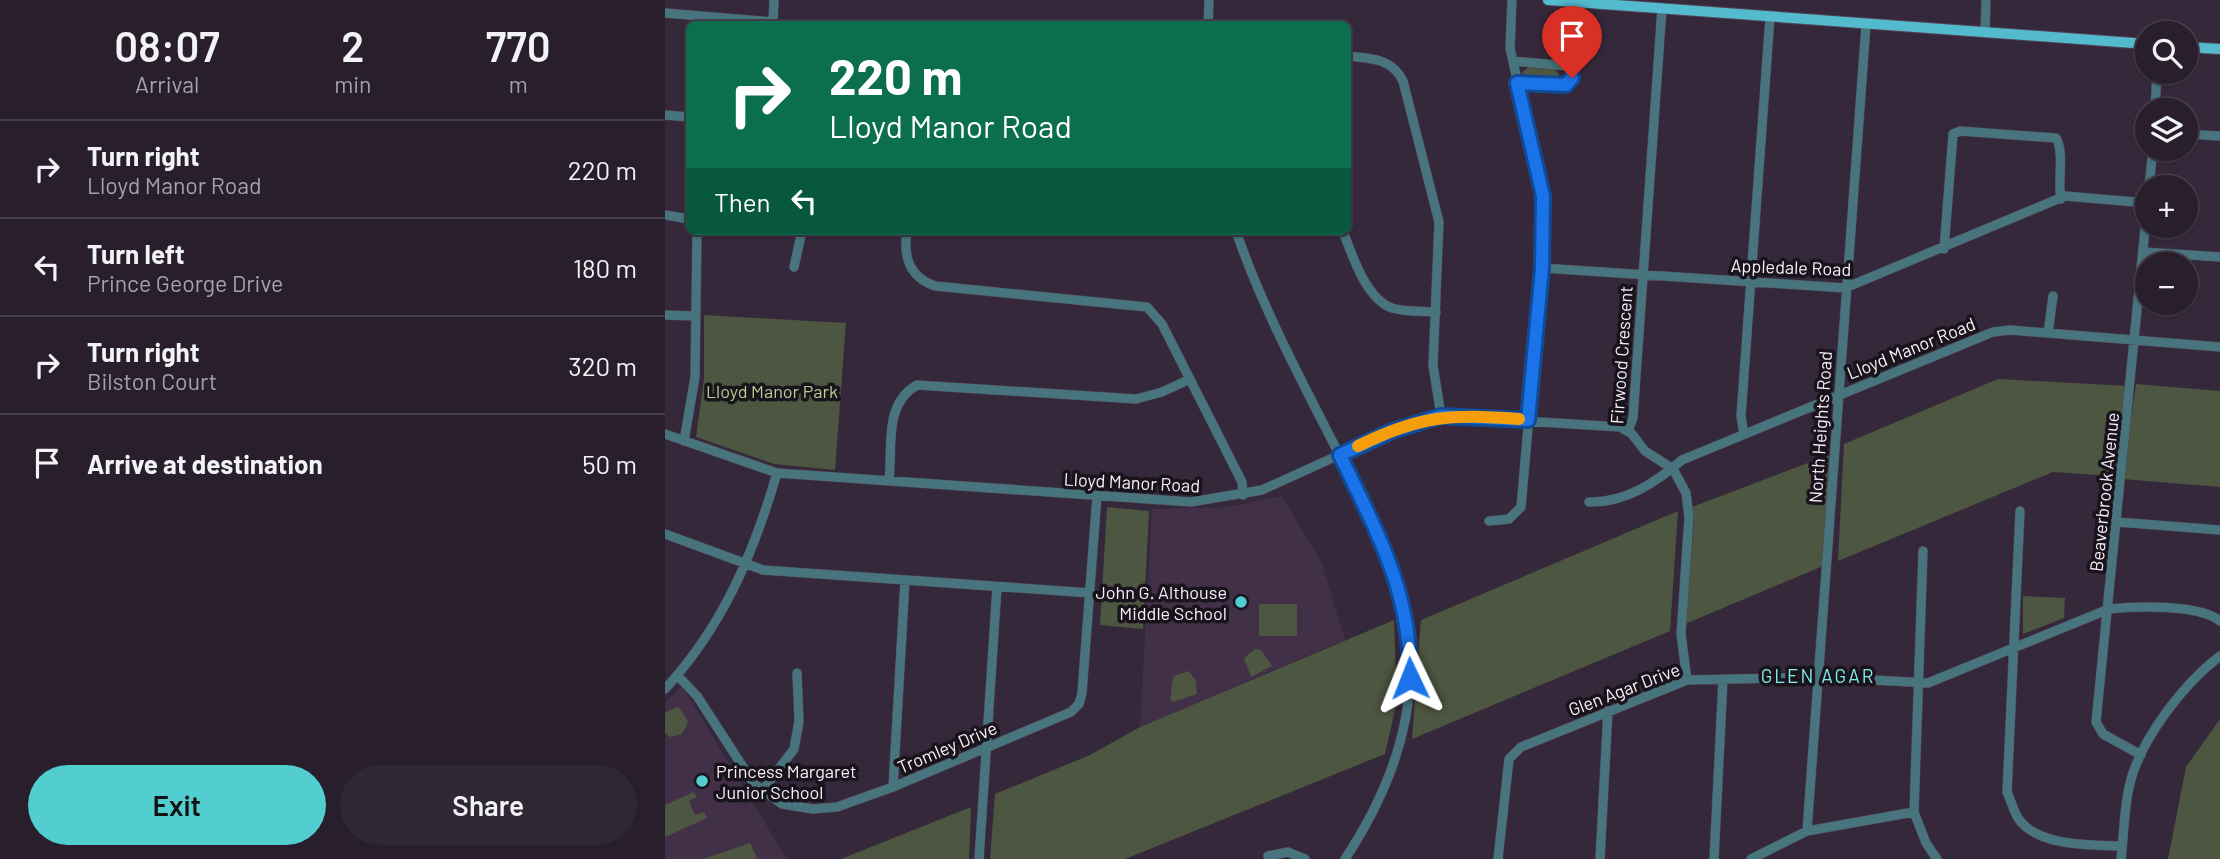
<!DOCTYPE html>
<meta charset="utf-8">
<style>
body{margin:0;font-family:Barlow,sans-serif;background:#302734;color:#f1f3f6;height:100vh;display:flex;flex-direction:column;font-size:26px;white-space:nowrap}
*{box-sizing:border-box;margin:0}
p{font-size:23px;color:#a5a2a9}
.icon{flex:none;width:38px;height:38px;fill:none;stroke:currentColor;stroke-width:2;stroke-linecap:round;stroke-linejoin:round}
.map{position:relative;flex:1;overflow:hidden}
.side{display:flex;flex-direction:column;background:#281e2c;width:665px}
.side>*{flex:none}
.guide{position:absolute;left:21px;top:21px;width:665px;height:214px;border-radius:10px;box-shadow:0 2px 5px #0004,0 0 0 2px #443c48;background:#0b6e4f;color:#fff;overflow:hidden}
.controls{position:absolute;left:1470px;top:21px;display:grid;gap:14px}
.controls a{display:grid;place-items:center;width:63px;height:63px;border-radius:50%;background:#281e2c;box-shadow:0 2px 5px #0004,0 0 0 2px #443c48;font-size:35px}
.pin{position:absolute;display:grid;place-items:center;width:60px;height:60px;color:#fff;margin:-72px -30px;border-radius:50% 50% 50% 0;rotate:-45deg;box-shadow:0 0 7px #0007}
.pin .icon{rotate:45deg}
.me{position:absolute;width:77px;margin:-38px;rotate:358deg;stroke-linejoin:round;filter:drop-shadow(0 0 5px #0008)}
.turn{display:flex;align-items:center;gap:24px;height:147px;padding:0 28px;font-size:32px}
.turn .icon{width:91px;height:91px;stroke-width:2.5}
.turn b{display:block;font-size:49px;line-height:60px}
.then{display:flex;align-items:center;height:66px;padding:0 28px;background:#0003;gap:14px;font-size:26px}
.eta{display:flex;justify-content:space-evenly;align-items:center;height:119px;text-align:center}
.eta b{font-size:42px;font-weight:600;line-height:49px}
.primary-button{display:flex;gap:14px;margin-top:auto;padding:14px 28px}
.primary-button a{flex:1;height:80px;border-radius:42px;background:#52cdd0;color:#111;font-size:28px;font-weight:600;line-height:80px;text-align:center}
.primary-button a+a{background:#302734;color:#f1f3f6}
ul{padding:0;list-style:none}
li{display:flex;align-items:center;gap:21px;height:98px;padding:0 28px;border-top:2px solid #443c48}
li div{flex:1}
li b{display:block;font-size:26px}
li em{font-style:normal}
main{display:flex;flex:1;min-height:0}
.map>svg:first-child{display:block}
</style>
<main>
<section class="side">
<div class="eta">
<div><b>08:07</b><p>Arrival</p></div>
<div><b>2</b><p>min</p></div>
<div><b>770</b><p>m</p></div>
</div>
<ul>
<li><svg class="icon" aria-label="right" viewBox="0 0 24 24"><path d="M7 20v-9h11M14 6l5 5-5 5"/></svg><div><b>Turn right</b><p>Lloyd Manor Road</p></div><em>220 m</em></li>
<li><svg class="icon" aria-label="left" viewBox="0 0 24 24"><path d="M17 20v-9H6M10 6l-5 5 5 5"/></svg><div><b>Turn left</b><p>Prince George Drive</p></div><em>180 m</em></li>
<li><svg class="icon" aria-label="right" viewBox="0 0 24 24"><path d="M7 20v-9h11M14 6l5 5-5 5"/></svg><div><b>Turn right</b><p>Bilston Court</p></div><em>320 m</em></li>
<li><svg class="icon" aria-label="arrive" viewBox="0 0 24 24"><path d="M6 21V4h12l-3 4 3 4H6"/></svg><div><b>Arrive at destination</b></div><em>50 m</em></li>
</ul>
<div class="primary-button"><a>Exit</a><a>Share</a></div>
</section>
<div class="map">
<svg width="1555" height="859" viewBox="0 0 1555 859">
<rect width="100%" height="100%" fill="#35283a"/>
<!-- built -->
<path fill="#413047" d="M617,496L657,563L680,640L475,727L487,509L564,507Z
M17,686L122,859H0V703Z"/>
<!-- green -->
<path fill="#4d5640" d="M863,67L889,69L894,74L888,80L863,78L857,73Z
M39,315L181,323L170,470L109,464L31,437L39,379Z
M1333,379L1462,386L1449,476L1388,472L1173,561L1179,444Z
M1471,384L1555,391V487L1457,479Z
M1164,455L1158,566L1020,624L1029,522L1027,507Z
M442,507L484,511L478,629L435,625Z
M1013,511L1005,631L747,739L756,620Z
M1358,596L1400,598L1399,618L1358,634Z
M594,604H632V636H594Z
M729,620L732,701L720,754L460,859H325L330,794L425,755L475,727Z
M590,649L596,650L607,666L586,677L579,658Z
M524,671L531,681L532,694L508,702L505,700L508,676Z
M11,707L15,708L23,722L17,734L5,737L0,733V713Z
M1555,719V859H1503L1521,767Z
M29,792L32,797L24,801L30,815L39,812L42,818L0,837V805Z
M306,807L304,859H176Z
M85,843L92,858L90,859H38Z"/>
<g fill="none" stroke-linecap="round" stroke-linejoin="round">
<defs>
<path id="minor" d="M0,13L108,22
M108,24L109,0
M543,24L544,0
M1320,33L1321,0
M682,56C705,58 727,58 738,81L774,222L768,365L776,416
M848,61L903,66L907,72L901,85L852,84
M1490,110L1492,72
M0,115L24,117
M1521,134L1555,136
M1484,187L1488,149
M0,215L24,219
M242,231C238,257 244,277 270,286L482,307L497,324L577,482L578,495
M571,231C600,316 645,396 685,476C700,506 717,536 728,567C765,674 740,768 680,859
M678,231C687,255 701,299 727,308C740,312 757,311 771,312
M1279,249L1288,134L1295,131L1391,138C1400,154 1392,181 1396,199
M1479,252L1555,257
M129,267L137,231
M877,268L1180,288L1400,196L1482,203
M0,315L31,316
M1383,333L1388,296
M963,431L968,418L997,8
M0,434L112,473L526,502L597,490L727,431L776,416L955,427L967,434L980,451L1008,469L1021,493L1024,517L1016,634L1022,680
M1079,434L1076,416L1105,17
M19,441L30,377L32,231
M224,481C228,448 218,404 252,385L471,399L497,392L525,379
M924,502C961,503 991,482 1017,460L1328,332L1345,330L1555,347
M1355,511L1342,792C1346,800 1348,810 1353,818C1372,847 1427,845 1457,846
M824,521L844,519L856,507L877,268L878,196L845,48L847,0
M1452,522L1555,530
M0,534L98,570L426,593
M12,675L32,696L89,784L117,804L148,809L172,807L228,787L406,712L414,704L417,693L432,496
M0,689C58,626 88,555 112,473
M1476,755L1438,734L1431,722L1482,209
M228,787L240,581
M97,791L129,749L134,721L132,673
M1249,812L1258,551
M1142,831L1201,25
M603,856L623,852L640,859
M314,859L332,587
M833,859L844,759L856,747L1022,680L1154,677L1263,683L1444,609C1471,606 1534,604 1555,621
M935,859L943,710
M1049,859L1058,679
M1086,859L1142,831L1249,812L1261,843L1272,859
M1456,859C1459,834 1459,807 1465,783C1476,739 1519,683 1555,656"/>
<path id="major" d="M883,0L1482,44
M1521,47L1555,49"/>
</defs>
<!-- minor casing -->
<use href="#minor" stroke="#504455" stroke-width="10"/>
<!-- major casing -->
<use href="#major" stroke="#504455" stroke-width="12"/>
<!-- minor -->
<use href="#minor" stroke="#47747d" stroke-width="9"/>
<!-- major -->
<use href="#major" stroke="#54bacd" stroke-width="10"/>
</g>
<g fill="none" stroke-linecap="round" stroke-linejoin="round">
<defs>
<path id="route" d="M745,678C746,590 711,531 675,455L727,431L776,416L863,420L877,268L878,196L852,83L901,85L907,78"/>
</defs>
<!-- route casing -->
<use href="#route" stroke="#114b97" stroke-width="18"/>
<!-- route -->
<use href="#route" stroke="#1a73e8" stroke-width="12"/>
<!-- slow -->
<path stroke="#f59e0b" stroke-width="12" d="M693,446C756,415 786,414 854,419"/>
</g>
<!-- markers -->
<g fill="#52cdd0" stroke="#19141c" stroke-width="2.5">
<circle cx="576" cy="602" r="7"/>
<circle cx="37" cy="781" r="7"/>
</g>
<g text-anchor="middle" dominant-baseline="central" stroke-width="7" stroke-linejoin="round" paint-order="stroke">
<!-- street labels -->
<g font-size="18" fill="#f7effb" stroke="#19141c">
<text transform="translate(1126 267) rotate(2)">Appledale Road</text>
<text transform="translate(1246 348) rotate(-22)">Lloyd Manor Road</text>
<text transform="translate(956 355) rotate(-86)">Firwood Crescent</text>
<text transform="translate(1155 427) rotate(-86)">North Heights Road</text>
<text transform="translate(467 482) rotate(3)">Lloyd Manor Road</text>
<text transform="translate(1439 492) rotate(-84)">Beaverbrook Avenue</text>
<text transform="translate(959 689) rotate(-21)">Glen Agar Drive</text>
<text transform="translate(282 747) rotate(-23)">Tromley Drive</text>
</g>
<!-- park labels -->
<g font-size="18" fill="#b5ce91" stroke="#19141c">
<text x="107" y="391">Lloyd Manor Park</text>
</g>
<!-- poi labels -->
<g font-size="18" fill="#f7effb" stroke="#19141c" text-anchor="end">
<text x="562" y="592">John G. Althouse<tspan x="562" dy="21">Middle School</tspan></text>
<text x="51" y="771" text-anchor="start">Princess Margaret<tspan x="51" dy="21">Junior School</tspan></text>
</g>
<!-- neighbourhood labels -->
<g font-size="19" letter-spacing="2" fill="#80ecef" stroke="#19141c">
<text x="1153" y="675">GLEN AGAR</text>
</g>
</g>
</svg>
<div class="controls">
<a><svg class="icon" aria-label="search" viewBox="0 0 24 24"><circle cx="10" cy="10" r="6"/><path d="M15 15l6 6"/></svg></a>
<a><svg class="icon" aria-label="layers" viewBox="0 0 24 24"><path d="M12 4l9 5-9 5-9-5zM3 14l9 5 9-5"/></svg></a>
<a>+</a>
<a>−</a>
</div>
<div class="pin" style="left:907px;top:78px;background:#d93025"><svg class="icon" aria-label="arrive" viewBox="0 0 24 24"><path d="M6 21V4h12l-3 4 3 4H6"/></svg></div>
<svg class="me" style="left:745px;top:678px" viewBox="-20 -20 40 40"><path d="M0-17L14 15 0 8-14 15z" fill="#1a73e8" stroke="#fff" stroke-width="4"/></svg>
<div class="guide">
<div class="turn"><svg class="icon" aria-label="right" viewBox="0 0 24 24"><path d="M7 20v-9h11M14 6l5 5-5 5"/></svg><div><b>220 m</b>Lloyd Manor Road</div></div>
<div class="then">Then<svg class="icon" aria-label="left" viewBox="0 0 24 24"><path d="M17 20v-9H6M10 6l-5 5 5 5"/></svg></div>
</div>
</div>
</main>
